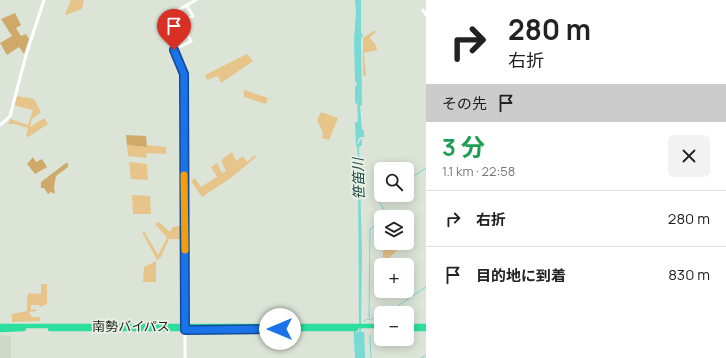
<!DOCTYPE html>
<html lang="ja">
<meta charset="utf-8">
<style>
body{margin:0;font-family:Manrope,"Noto Sans JP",sans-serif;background:#f2f2f2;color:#222;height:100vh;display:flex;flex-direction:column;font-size:15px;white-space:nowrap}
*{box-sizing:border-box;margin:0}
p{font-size:13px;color:#767676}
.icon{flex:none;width:22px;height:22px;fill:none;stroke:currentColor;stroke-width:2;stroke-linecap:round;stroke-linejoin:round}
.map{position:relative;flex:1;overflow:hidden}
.panel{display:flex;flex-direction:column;background:#fff;width:300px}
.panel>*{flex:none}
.top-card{background:#fff;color:#222;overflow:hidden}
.buttons{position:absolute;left:374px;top:162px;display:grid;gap:8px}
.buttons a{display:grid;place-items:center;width:40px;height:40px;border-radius:6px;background:#fff;box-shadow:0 2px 10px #0003;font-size:20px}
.pin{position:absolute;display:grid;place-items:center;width:34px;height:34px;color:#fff;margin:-41px -17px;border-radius:50% 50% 50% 0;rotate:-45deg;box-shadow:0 0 4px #0007}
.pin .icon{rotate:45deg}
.me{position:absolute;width:44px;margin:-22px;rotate:270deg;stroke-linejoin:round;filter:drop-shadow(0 0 3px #0008)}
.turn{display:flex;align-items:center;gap:14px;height:84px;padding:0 16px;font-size:18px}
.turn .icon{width:52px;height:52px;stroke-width:2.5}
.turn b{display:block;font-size:28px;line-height:34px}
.then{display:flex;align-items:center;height:38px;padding:0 16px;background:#0003;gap:8px;font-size:15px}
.round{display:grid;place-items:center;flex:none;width:42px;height:42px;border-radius:6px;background:#f2f2f2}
.head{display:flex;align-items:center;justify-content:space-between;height:68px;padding:0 16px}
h1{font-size:24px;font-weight:700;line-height:30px;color:#1e9e55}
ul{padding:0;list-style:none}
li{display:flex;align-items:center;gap:12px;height:56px;padding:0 16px;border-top:1px solid #e0e0e0}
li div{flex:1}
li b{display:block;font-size:15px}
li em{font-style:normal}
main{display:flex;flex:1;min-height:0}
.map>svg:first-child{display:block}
</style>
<main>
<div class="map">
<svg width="426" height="358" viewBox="0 0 426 358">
<rect width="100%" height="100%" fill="#dce4d7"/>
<!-- built -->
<path fill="#cedac7" d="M0,335L11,336V358H0Z"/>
<!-- green -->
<path fill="#e7c489" d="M71,0H84L82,9L66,15L65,14Z
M375,30L376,32L371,36L370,38L376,45L377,50L364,53L366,76L363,75V38Z
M247,54L253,61L221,83L218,76L207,80L205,75Z
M244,90L268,98L266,104L244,97Z
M17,96L34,99L41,112L32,119L30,127L44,118L48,124L28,137L26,136L28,128L15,124H8L10,119L28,125L33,110L14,105Z
M321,112L338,118L329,140L322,138L323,133L317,120Z
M127,145L146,147L147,145L166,147V154L147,153L146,158L128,156Z
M232,152L236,161L243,156L247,162L255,155L256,157L232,177L202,197L191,181L195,178L201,187L217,177L211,167L217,163L222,173L226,171L221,160Z
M129,162L147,164L148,180L131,179Z
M132,195L150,196L151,214H133Z
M159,222L170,232L173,227L183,225V239H169L161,257L156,261V282H143L144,267L156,261V258L142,232L144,231L158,255L167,238L155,224Z
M387,243L397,250L390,257V263L383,265V246Z
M41,284H47V304L40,307L39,305H31V310L35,309L37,311L29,312L32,317H40V321L12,322V314L27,311V296L29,293L41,294Z"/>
<!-- forest -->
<path fill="#cfa968" d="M15,13L21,25L16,28L21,36L26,34L29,39L24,54L19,47L7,55L0,43L12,36L1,19Z
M126,135L146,136L147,147L127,145Z
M33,157L36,162L42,159L47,167L35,174L27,164Z
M66,163H68V167L56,176L54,187L55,194L51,192L48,194L44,188H41V182Z"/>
<!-- water -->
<path fill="#77dad4" d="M355,0H361V33L363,35L361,39L362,105L360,106L362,130H364V137H360L357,143L358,144L362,138V145L359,147L362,251L361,332H364V320L369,319L370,316V320H366L364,322L365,358H355L353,322L356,332H359L358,157L357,147L356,145L355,123L358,121L357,98V104L355,103V85L356,87L357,83L355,82L354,39L356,13Z"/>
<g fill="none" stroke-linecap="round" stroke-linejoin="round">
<!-- stream -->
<path stroke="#77dad4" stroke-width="1" d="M407,181L426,168
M385,195L378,200L389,217
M387,313L426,287
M369,317L370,229L381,222
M371,319L381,317
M370,335L371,358
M421,358L426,355"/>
<!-- minor -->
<path stroke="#fff" stroke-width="3" d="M423,10L426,15
M181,22L193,16L187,6
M174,50L191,41L175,13
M0,125L6,120L10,116L26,55L44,0
M185,358L184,74L180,60L159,21L196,0"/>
<!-- highway -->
<path stroke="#2cdf9e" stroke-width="4.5" d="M0,326H381
M407,326H426
M50,329H246
M292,329H356
M407,329H426
M0,330L24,329"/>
</g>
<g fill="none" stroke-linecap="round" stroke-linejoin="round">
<defs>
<path id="route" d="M174,50L184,74L185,330L280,329"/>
</defs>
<!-- route casing -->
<use href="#route" stroke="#114b97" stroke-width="10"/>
<!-- route -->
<use href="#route" stroke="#1a73e8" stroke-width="7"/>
<!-- slow -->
<path stroke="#f59e0b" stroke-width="7" d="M184,175L185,250"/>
</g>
<g text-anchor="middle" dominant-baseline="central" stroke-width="3.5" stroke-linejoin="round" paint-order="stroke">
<!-- street labels -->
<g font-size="13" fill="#1c1f1a" stroke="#e9f1e4">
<text x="131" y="326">南勢バイパス</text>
</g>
<!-- water labels -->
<g font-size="14" font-style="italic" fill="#1c4947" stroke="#e9f1e4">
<text transform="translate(358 179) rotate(-92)">笹笛川</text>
</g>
</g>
</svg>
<div class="buttons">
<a><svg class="icon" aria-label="search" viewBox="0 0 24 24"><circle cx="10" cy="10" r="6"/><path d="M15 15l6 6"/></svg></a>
<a><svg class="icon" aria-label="layers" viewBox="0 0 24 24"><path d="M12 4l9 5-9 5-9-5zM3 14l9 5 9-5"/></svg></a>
<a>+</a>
<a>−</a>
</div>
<div class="pin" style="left:174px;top:50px;background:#d93025"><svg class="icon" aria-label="arrive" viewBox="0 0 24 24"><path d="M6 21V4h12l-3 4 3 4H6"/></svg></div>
<svg class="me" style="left:280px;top:329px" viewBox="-20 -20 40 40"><circle r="19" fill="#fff"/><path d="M0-13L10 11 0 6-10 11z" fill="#1a73e8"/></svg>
</div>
<section class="panel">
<div class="top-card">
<div class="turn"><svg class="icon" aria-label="right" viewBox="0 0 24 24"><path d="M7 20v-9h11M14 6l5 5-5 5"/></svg><div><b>280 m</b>右折</div></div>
<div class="then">その先<svg class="icon" aria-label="arrive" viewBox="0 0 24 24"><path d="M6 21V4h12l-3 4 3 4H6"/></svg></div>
</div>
<div class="head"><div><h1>3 分</h1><p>1.1 km · 22:58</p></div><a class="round"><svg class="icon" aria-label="close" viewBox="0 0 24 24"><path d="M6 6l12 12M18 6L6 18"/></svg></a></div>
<ul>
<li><svg class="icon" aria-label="right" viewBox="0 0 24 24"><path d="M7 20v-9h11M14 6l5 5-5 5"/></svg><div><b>右折</b></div><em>280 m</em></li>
<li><svg class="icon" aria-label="arrive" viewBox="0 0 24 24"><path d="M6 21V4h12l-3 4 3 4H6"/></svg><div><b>目的地に到着</b></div><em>830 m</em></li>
</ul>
</section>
</main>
